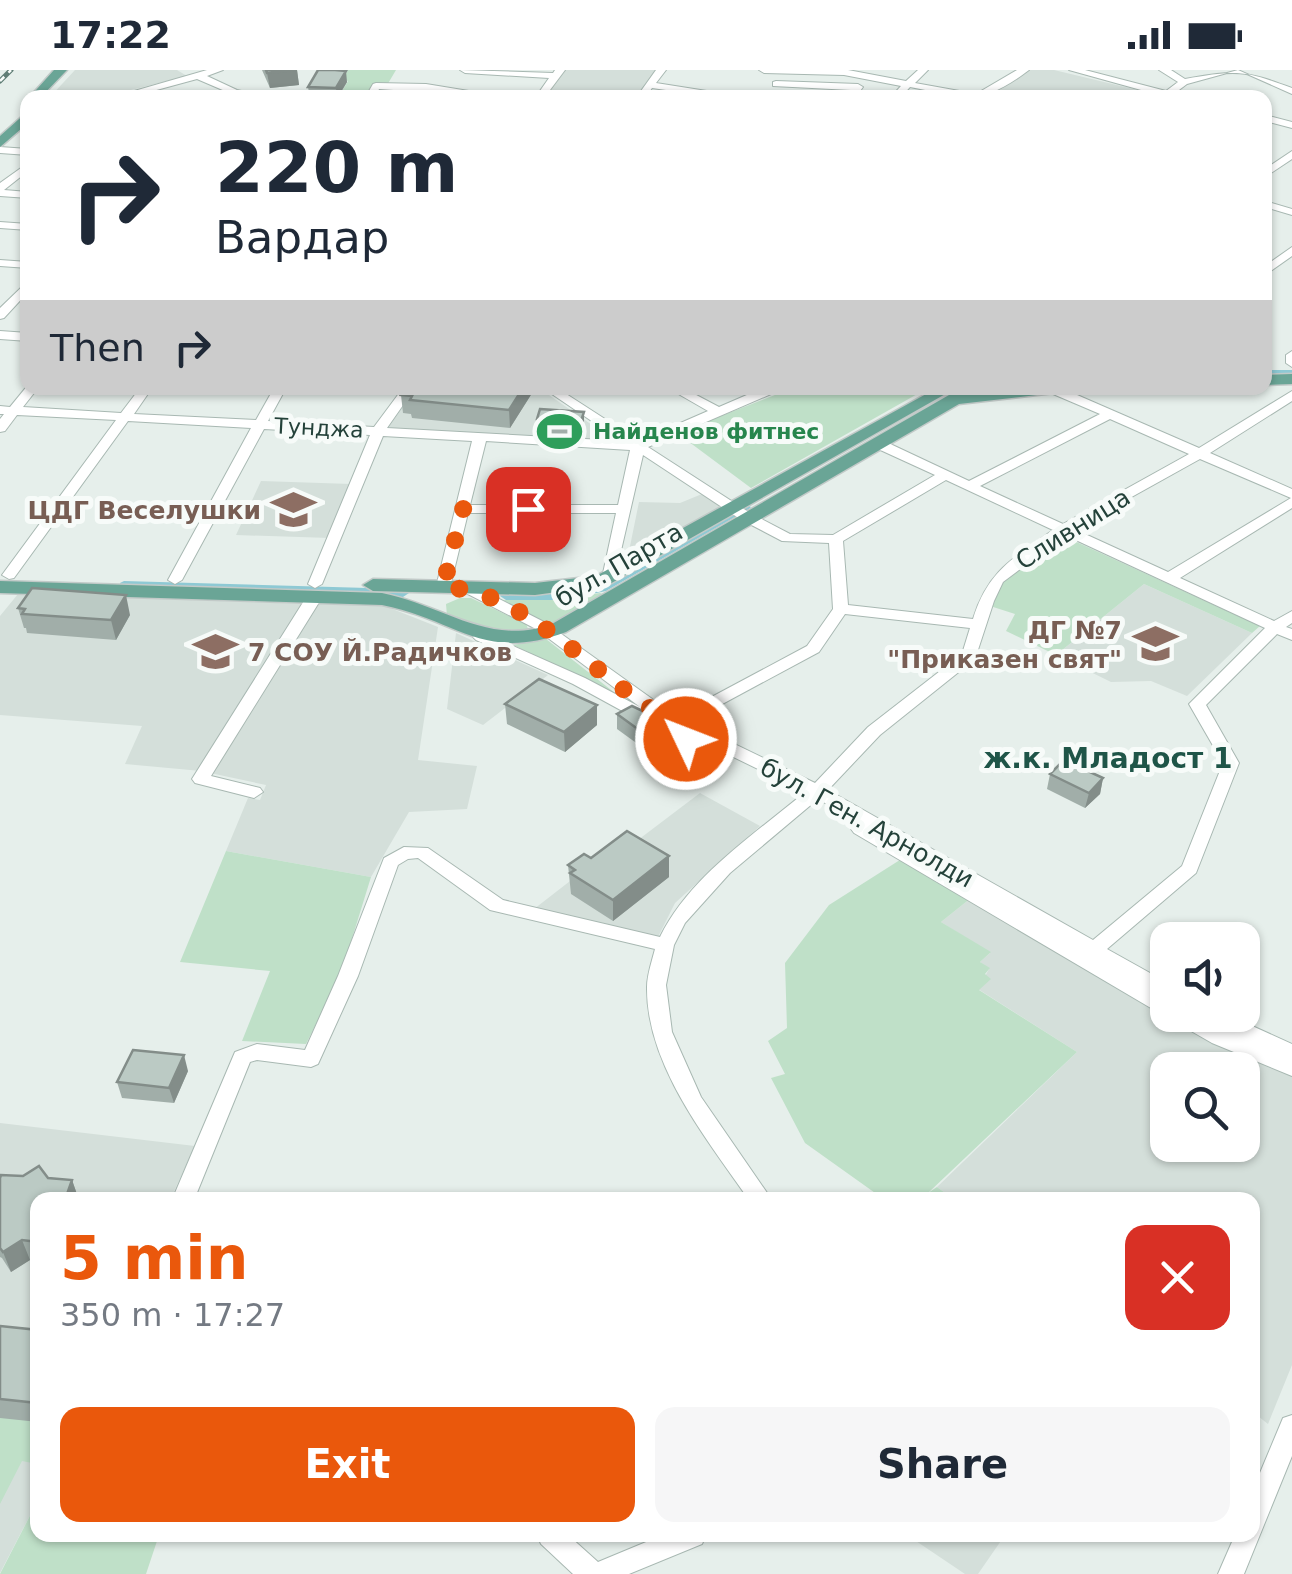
<!DOCTYPE html>
<meta charset="utf-8">
<style>
body{margin:0;font-family:"DejaVu Sans",sans-serif;background:#f6f6f7;color:#1f2937;height:100vh;display:flex;flex-direction:column;font-size:38px;white-space:nowrap}
*{box-sizing:border-box;margin:0}
p{font-size:32px;color:#747a83}
.icon{flex:none;width:55px;height:55px;fill:none;stroke:currentColor;stroke-width:2;stroke-linecap:round;stroke-linejoin:round}
.map{position:relative;flex:1;overflow:hidden}
.panel{position:absolute;left:30px;top:1122px;width:1230px;height:350px;display:flex;flex-direction:column;background:#fff;border-radius:20px;box-shadow:0 2px 8px #0004}
.panel>*{flex:none}
.banner{position:absolute;left:20px;top:20px;width:1252px;height:305px;border-radius:20px;box-shadow:0 2px 8px #0004;background:#fff;color:#1f2937;overflow:hidden}
.fabs{position:absolute;left:1150px;top:852px;display:grid;gap:20px}
.fabs a{display:grid;place-items:center;width:110px;height:110px;border-radius:20px;background:#fff;box-shadow:0 2px 8px #0004;font-size:50px}
.pin{position:absolute;display:grid;place-items:center;width:85px;height:85px;color:#fff;margin:-42px;border-radius:20px;box-shadow:0 5px 15px #0006}
.me{position:absolute;width:110px;margin:-55px;rotate:313deg;stroke-linejoin:round;filter:drop-shadow(0 0 8px #0008)}
.turn{display:flex;align-items:center;gap:35px;height:210px;padding:0 30px;font-size:45px}
.turn .icon{width:130px;height:130px;stroke-width:2.5}
.turn b{display:block;font-size:70px;line-height:85px}
.then{display:flex;align-items:center;height:95px;padding:0 30px;background:#0003;gap:20px;font-size:38px}
.round{display:grid;place-items:center;flex:none;width:105px;height:105px;border-radius:20px;background:#f6f6f7}
.head{display:flex;align-items:center;justify-content:space-between;height:170px;padding:0 30px}
h1{font-size:60px;font-weight:800;line-height:75px;color:#ea580c}
.action{display:flex;gap:20px;margin-top:auto;padding:20px 30px}
.action a{flex:1;height:115px;border-radius:20px;background:#ea580c;color:#fff;font-size:40px;font-weight:800;line-height:115px;text-align:center}
.action a+a{background:#f6f6f7;color:#1f2937}
.status{display:flex;justify-content:space-between;align-items:center;height:70px;padding:0 50px;background:#fff;direction:ltr}
.status svg{height:28px;fill:currentColor}
.map>svg:first-child{display:block}
</style>
<div class="status"><b>17:22</b><svg viewBox="0 0 49 12"><path d="M0 12V9h3v3zM5 12V6h3v6zM10 12V3h3v9zM15 12V0h3v12zM26 1h20v11H26zM47 4h2v5h-2z"/></svg></div>
<div class="map">
<svg width="1292" height="1504" viewBox="0 0 1292 1504">
<rect width="100%" height="100%" fill="#e6efeb"/>
<!-- built -->
<path fill="#d4dfda" fill-rule="evenodd" d="M75,0H177L187,6L103,27H50Z
M563,0H657L640,27L539,28Z
M1027,0H1054L1167,27L978,28Z
M416,318H539L615,371L388,358Z
M261,411L351,414L330,468L236,465Z
M702,424L723,436L627,491L639,432L680,433Z
M1144,514L1252,563L1187,626L1151,611L1111,612L1056,585Z
M18,524L306,534L201,701L125,694L142,656L0,645V546Z
M316,534L385,536L438,557L418,690L477,696L467,739L409,742L371,807L226,781L248,728L260,730L266,715L210,703Z
M456,563L548,605L483,655L447,639Z
M700,723L760,756L675,833L658,867L534,839L592,794L601,798Z
M971,828L1168,945L1292,1004V1295L1268,1354L1253,1342L1252,1130H955L937,1117L1077,982L978,919L989,899L980,892L990,883L941,852ZM1168,1000H1242V1075H1168Z
M0,1053L195,1076L170,1130H38L37,1432L0,1503Z
M907,1465H1005L978,1504H965Z"/>
<!-- green -->
<path fill="#bfe0c8" d="M348,0H396L380,27L338,28L348,11L343,9Z
M793,318H928L751,418L677,363Z
M1059,464L1260,556L1252,563L1144,514L1056,585L1006,561L1015,544L987,535L997,512Z
M600,523L605,525L552,558L503,530L560,529Z
M460,528H471L526,554L529,561L517,566L447,546L446,534Z
M546,569L615,623L513,575Z
M226,781L371,807L341,904L306,974L242,971L270,901L180,892Z
M903,788L971,828L941,852L991,882L980,892L990,898L985,904L991,909L979,920L1077,982L928,1123L937,1117L955,1130H885L805,1073L771,1008L785,1004L768,971L787,958L785,893L829,835Z
M0,1272L38,1276L37,1394L22,1391L0,1434Z
M37,1432L38,1465H159L146,1504H0Z"/>
<g fill="none" stroke-linecap="round" stroke-linejoin="round">
<!-- canal -->
<path fill="#8ec9d4" fill-rule="evenodd" d="M1265,300H1292V306H1265Z
M745,434L751,437L749,439L606,521L561,530H506L500,526L506,522H561L599,516Z
M124,511L403,519L409,523L403,527L120,517V513Z"/>
<defs>
<path id="minor" d="M207,0H223L207,6L237,20L273,28L232,24L197,9L127,28H110Z
M460,0L553,3L555,0H565L544,28H535L549,8L465,3Z
M656,0H666L656,13L751,28H722L652,18L645,28H636Z
M759,0H848L906,11L918,0H928L915,13L976,24L1017,0H1029C980,37 966,28 910,17L900,28H890L901,16L844,5L764,3Z
M1069,0H1085L1166,21L1178,12L1159,0H1171L1185,9C1237,0 1243,0 1292,18V24L1238,0L1187,14L1175,23L1187,28H1170Z
M776,11L858,14L863,17L855,28H846L851,20L773,16V12Z
M376,13L426,14L511,28L379,19L375,28H365L373,14Z
M1265,45L1292,52V58L1265,51Z
M0,77L28,79V85L0,83Z
M1292,81V89L1265,107V99Z
M28,93V101L4,120L28,122V128L0,126V113Z
M1265,131L1292,139V145L1265,137Z
M0,152L28,154V160L0,158Z
M1292,177V186L1265,205V196Z
M0,190L28,192V198L0,196Z
M28,211V222L4,248L0,249V238Z
M0,261L28,263V271L0,269Z
M1292,281V297L1286,293V285Z
M28,315L38,318L23,337L121,343L140,318H152L134,344L256,350L274,318H286L268,351L374,357L403,318H415L387,358L621,371L543,318H557L639,371L708,341L668,318H683L719,337L763,318H779L778,321L648,377L750,443L790,464L833,465L935,405L876,378V372H886L969,411L1100,344L1046,321L1045,318H1061L1199,378L1292,321V331L1210,383L1292,419V438L1180,508L1274,551L1292,541V553L1286,557L1292,559V570L1277,564L1206,635L1239,693L1196,803L1107,879L1168,913V945H1195L1203,949L1200,945H1228L1292,974V1006L1212,973L1172,950L1170,946L1161,944L854,763L851,759L860,753L818,729L730,803L685,853L674,875L666,915L672,962L701,1027L772,1130H749C707,1069 646,995 647,917C647,905 652,891 655,879L490,840L418,788L408,789L398,795L358,906L318,994L311,997L257,990L250,992L194,1130H172L235,982L257,974L305,980L338,906L384,788L404,777L428,778L503,830L660,867C690,806 754,765 805,722L676,659L667,662L661,661L659,657L663,652L651,645L643,650L637,649L573,614L476,570L473,567L476,564H486L585,608L640,637L536,559L462,521L460,518L462,515H472L546,553L676,646L807,576L833,539L829,473L782,471L740,449L643,385L614,511L609,512L602,508L616,443H468L450,517L443,521L436,517L472,371L383,366L322,514L315,518L308,514L370,365L264,359L182,510L175,514L168,510L251,358L128,351L14,508L9,509L2,505L116,350L17,345L5,361L0,362V349L4,344H0V336L10,337ZM1110,349L1189,384L1063,454L980,416ZM486,371L630,380L618,435H470ZM1200,389L1291,428L1168,502L1074,459ZM946,410L1053,460C1014,488 988,500 973,549L848,535L843,471ZM1065,465L1265,558L1189,634L1223,693L1182,796L1093,870L828,720L880,665L975,589L994,531L1003,512ZM845,544L970,558L962,584L868,657L815,713L689,652L819,582Z
M315,521L323,526L211,706L260,718L263,722L254,728L195,713L192,709L307,526Z
M1292,1345V1386L1244,1504H1218L1235,1465H1252V1422L1283,1348Z
M537,1465H568L598,1492L663,1465H706L702,1474L629,1504H573L541,1474Z"/>
<path id="major" d="M54,0H67L40,28L28,29Z
M28,41V53L0,77V66Z
M1292,304V314L1265,315V305Z
M937,318H956L608,515L535,525L373,521L363,515L373,509L535,513L596,506Z
M1014,318H1062L1054,323L959,334L566,562C483,593 458,550 382,535L0,523V511L382,523C443,535 489,577 552,554L949,325Z"/>
</defs>
<!-- minor casing -->
<use href="#minor" stroke="#a8b8b2" stroke-width="2"/>
<!-- major casing -->
<use href="#major" stroke="#c2cac8" stroke-width="3"/>
<!-- minor -->
<use href="#minor" fill="#fff" fill-rule="evenodd"/>
<!-- major -->
<use href="#major" fill="#6aa596" fill-rule="evenodd"/>
<defs>
<path id="rail" d="M0,11L11,0"/>
</defs>
<!-- rail casing -->
<use href="#rail" stroke="#5f7d75" stroke-width="5"/>
<!-- rail -->
<use href="#rail" stroke="#f7fbf9" stroke-width="2.5" stroke-dasharray="6" stroke-linecap="butt"/>
</g>
<!-- wall -->
<path fill="#a1aea9" d="M262,0H297L299,15L270,18Z
M347,12L338,28H310L308,17Z
M406,318H534V320L510,358L412,348L411,344L403,343L401,325Z
M584,342V356L581,365L537,363V349Z
M18,538L130,545L116,570L27,563L26,558H24Z
M505,634L597,635V655L565,682L507,654Z
M617,644L665,658L664,673L650,683L617,659Z
M1050,704L1103,708L1100,724L1085,738L1047,719Z
M591,788L669,807L613,851L571,824L568,795Z
M188,1001L174,1033L122,1028L117,1012Z
M0,1108H48L72,1110L79,1130H38V1191L30,1190L11,1202L2,1188L0,1187Z
M0,1256L38,1260V1352L0,1348Z"/>
<!-- shaded-wall -->
<path fill="#838d89" d="M297,0L299,15L270,18L267,3Z
M346,1L347,12L337,28L336,18Z
M523,318H534V320L510,358L509,340Z
M584,342V356L581,365V351Z
M126,525L130,545L116,570L111,550Z
M597,635V655L565,682L564,662Z
M665,658L664,673L650,683V668Z
M1103,708L1100,724L1085,738L1089,723Z
M669,786V807L613,851V830Z
M184,985L188,1001L174,1033L169,1018Z
M72,1110L79,1130H65Z
M22,1170L30,1190L11,1202L3,1182Z"/>
<!-- building -->
<path fill="#bbcac4" stroke="#838d89" stroke-width="2.5" d="M266,0H296L267,3Z
M318,0H335L346,1L336,18L308,17Z
M406,318H523L509,340L410,330L412,326L401,325Z
M540,339L584,342L581,351L537,349Z
M32,518L126,525L111,550L22,544L25,539L18,538Z
M539,609L597,635L564,662L505,634Z
M632,636L664,651L665,658L650,668L617,644Z
M1064,690L1103,708L1089,723L1050,704Z
M627,761L669,786L613,830L570,803L575,800L568,795L584,784L591,788Z
M133,980L184,985L169,1018L117,1012Z
M39,1096L48,1108L72,1110L65,1130H38V1172L22,1170L3,1182L0,1178V1108L1,1105L23,1106Z
M0,1256L38,1260V1333L0,1329Z"/>
<g fill="none" stroke-linecap="round" stroke-linejoin="round">
<!-- route -->
<path stroke="#ea580c" stroke-width="18" stroke-dasharray="0 32.4" d="M528,439H463L443,517C529,520 599,614 674,652L665,658L686,669"/>
</g>
<!-- icons -->
<defs>
<symbol id="stadium-bare" viewBox="-9 -9 18 18"><path d="M0-5a6.5 5 0 1 0 0 10a6.5 5 0 1 0 0-10ZM-3.5-1.8h7v3.6h-7Z" fill="#2e9e5b" stroke="#f7fbf9" stroke-width="2.5" paint-order="stroke"/></symbol>
<symbol id="school-bare" viewBox="-9 -9 18 18"><path d="M0-5L7-2L0 1L-7-2ZM-4 1L0 2.5L4 1V4Q0 6-4 4Z" fill="#8d6e63" stroke="#f7fbf9" stroke-width="2.5" paint-order="stroke"/></symbol>
</defs>
<g fill-rule="evenodd">
<use href="#stadium-bare" x="528" y="330" width="63" height="63"/>
<use href="#school-bare" x="262" y="408" width="63" height="63"/>
<use href="#school-bare" x="1124" y="542" width="63" height="63"/>
<use href="#school-bare" x="184" y="550" width="63" height="63"/>
</g>
<g text-anchor="middle" dominant-baseline="central" stroke-width="10" stroke-linejoin="round" paint-order="stroke">
<!-- far-street labels -->
<g font-size="22" fill="#24423a" stroke="#f7fbf9">
<text transform="translate(319 358) rotate(3)">Тунджа</text>
</g>
<!-- far-leisure labels -->
<g font-size="22" font-weight="bold" fill="#27864d" stroke="#f7fbf9" text-anchor="start">
<text x="593" y="361">Найденов фитнес</text>
</g>
<!-- education labels -->
<g font-size="25" font-weight="bold" fill="#785e54" stroke="#f7fbf9" text-anchor="end">
<text x="261" y="440">ЦДГ Веселушки</text>
<text x="1122" y="560">ДГ №7<tspan x="1122" dy="29">"Приказен свят"</tspan></text>
<text x="248" y="582" text-anchor="start">7 СОУ Й.Радичков</text>
</g>
<!-- street labels -->
<g font-size="25" fill="#24423a" stroke="#f7fbf9">
<text transform="translate(1073 459) rotate(-32)">Сливница</text>
<text transform="translate(619 495) rotate(-30)">бул. Парта</text>
<text transform="translate(867 753) rotate(29)">бул. Ген. Арнолди</text>
</g>
<!-- neighbourhood labels -->
<g font-size="28" font-weight="bold" fill="#1f5548" stroke="#f7fbf9">
<text x="1108" y="688">ж.к. Младост 1</text>
</g>
</g>
</svg>
<div class="fabs">
<a><svg class="icon" aria-label="sound" viewBox="0 0 24 24"><path d="M4 9h4l5-4v14l-5-4H4zM17 9q2 3 0 6"/></svg></a>
<a><svg class="icon" aria-label="search" viewBox="0 0 24 24"><circle cx="10" cy="10" r="6"/><path d="M15 15l6 6"/></svg></a>
</div>
<div class="pin" style="left:528px;top:439px;background:#d93025"><svg class="icon" aria-label="arrive" viewBox="0 0 24 24"><path d="M6 21V4h12l-3 4 3 4H6"/></svg></div>
<svg class="me" style="left:686px;top:669px" viewBox="-20 -20 40 40"><circle r="17" fill="#ea580c" stroke="#fff" stroke-width="3"/><path d="M0-11L8 9 0 5-8 9z" fill="#fff"/></svg>
<div class="banner">
<div class="turn"><svg class="icon" aria-label="right" viewBox="0 0 24 24"><path d="M7 20v-9h11M14 6l5 5-5 5"/></svg><div><b>220 m</b>Вардар</div></div>
<div class="then">Then<svg class="icon" aria-label="right" viewBox="0 0 24 24"><path d="M7 20v-9h11M14 6l5 5-5 5"/></svg></div>
</div>
<section class="panel">
<div class="head"><div><h1>5 min</h1><p>350 m · 17:27</p></div><a class="round" style="background:#d93025;color:#fff"><svg class="icon" aria-label="close" viewBox="0 0 24 24"><path d="M6 6l12 12M18 6L6 18"/></svg></a></div>
<div class="action"><a>Exit</a><a>Share</a></div>
</section>
</div>
